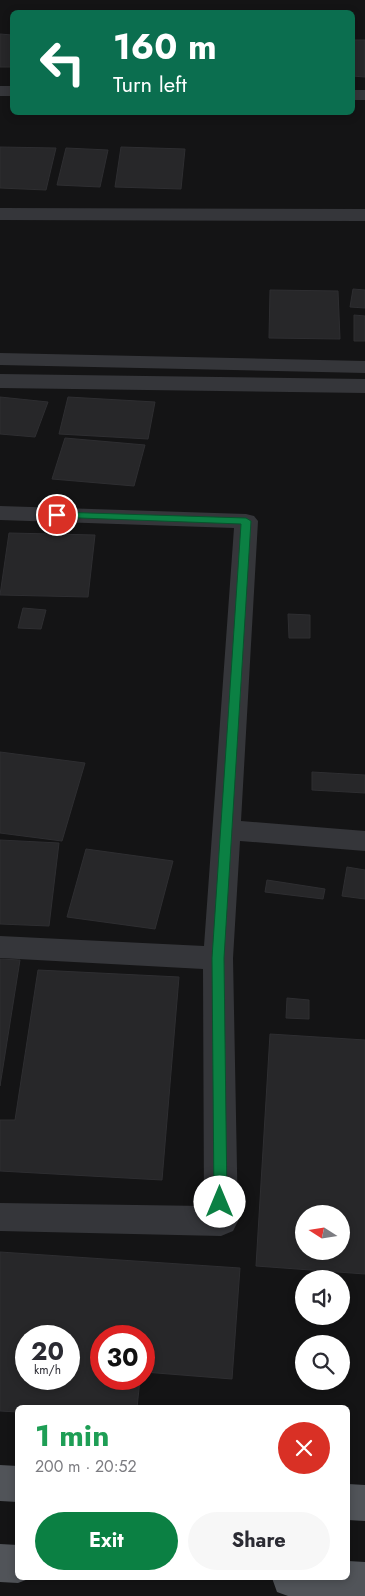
<!DOCTYPE html>
<meta charset="utf-8">
<style>
body{margin:0;font-family:Jost,sans-serif;background:#f7f7f7;color:#2b2b33;height:100vh;display:flex;flex-direction:column;font-size:19px;white-space:nowrap}
*{box-sizing:border-box;margin:0}
p{font-size:16px;color:#7c7c81}
.icon{flex:none;width:28px;height:28px;fill:none;stroke:currentColor;stroke-width:2;stroke-linecap:round;stroke-linejoin:round}
.map{position:relative;flex:1;overflow:hidden}
.side{position:absolute;left:15px;top:1405px;width:335px;height:175px;display:flex;flex-direction:column;background:#fff;border-radius:8px;box-shadow:0 2px 8px #0003}
.side>*{flex:none}
.hud{position:absolute;left:10px;top:10px;width:345px;height:105px;border-radius:8px;box-shadow:0 2px 8px #0003;background:#0b6e4f;color:#fff;overflow:hidden}
.needle{width:32px;rotate:282deg}
.fabs{position:absolute;left:295px;top:1205px;display:grid;gap:10px}
.fabs a{display:grid;place-items:center;width:55px;height:55px;border-radius:50%;background:#fff;box-shadow:0 2px 8px #0003;font-size:25px}
.speed{position:absolute;left:15px;top:1325px;display:flex;gap:10px;font-size:25px;font-weight:700;text-align:center}
.speed>*{display:grid;place-content:center;width:65px;height:65px;border-radius:50%;background:#fff;box-shadow:0 2px 8px #0003;line-height:1}
.speed small{font-size:12px;font-weight:400}
.speed .limit{border:8px solid #d22;background:#fff;color:#111}
.pin{position:absolute;display:grid;place-items:center;width:42px;height:42px;color:#fff;margin:-21px;border:2px solid #fff;border-radius:50%;box-shadow:0 1px 5px #0007}
.me{position:absolute;width:55px;margin:-28px;rotate:0deg;stroke-linejoin:round;filter:drop-shadow(0 0 4px #0008)}
.turn{display:flex;align-items:center;gap:18px;height:105px;padding:0 20px;font-size:22px}
.turn .icon{width:65px;height:65px;stroke-width:2.5}
.turn b{display:block;font-size:35px;line-height:42px}
.round{display:grid;place-items:center;flex:none;width:52px;height:52px;border-radius:26px;background:#f7f7f7}
.summary{display:flex;align-items:center;justify-content:space-between;height:85px;padding:0 20px}
h1{font-size:30px;font-weight:700;line-height:38px;color:#1e9e55}
.cta{display:flex;gap:10px;margin-top:auto;padding:10px 20px}
.cta a{flex:1;height:58px;border-radius:30px;background:#0b8043;color:#fff;font-size:20px;font-weight:700;line-height:58px;text-align:center}
.cta a+a{background:#f7f7f7;color:#2b2b33}
.map>svg:first-child{display:block}
</style>
<div class="map">
<svg width="365" height="1596" viewBox="0 0 365 1596">
<rect width="100%" height="100%" fill="#141415"/>
<!-- building -->
<path fill="#272729" stroke="#2e2e31" fill-rule="evenodd" d="M0,34L12,35V67H0Z
M352,40H365V77L352,76Z
M0,147L56,148L46,190L0,188Z
M121,147L185,149L181,189L115,187Z
M66,148L108,150L100,187L57,185Z
M353,289L365,290V308L350,307Z
M270,290L338,291L340,339L269,338Z
M354,315L365,316V341H354Z
M0,397L48,402L35,437L0,434Z
M68,397L155,402L148,439L59,434Z
M65,438L145,445L134,486L52,479Z
M9,533L95,535L88,597L0,595Z
M23,608L46,610L41,629L18,628Z
M288,614L310,615V638H289Z
M0,752L85,763L62,841L0,833Z
M312,772L365,775V793L312,790Z
M0,840L59,843L49,926L0,924Z
M86,849L173,861L155,929L67,917Z
M347,867L365,870V899L342,896Z
M267,880L325,889L323,899L265,892Z
M0,959L20,960L0,1086Z
M38,970L179,977L162,1180L0,1171V1120H15Z
M287,998L309,1000V1019L286,1018Z
M270,1034L365,1040V1274L256,1266ZM304,1214H341V1251H304Z
M0,1252L240,1268L232,1379L144,1372V1336H101V1379H140L137,1408H18V1412L0,1411ZM26,1336H69V1379H26Z"/>
<g fill="none" stroke-linecap="round" stroke-linejoin="round">
<!-- minor -->
<path fill="#35363a" fill-rule="evenodd" d="M0,86H12V96H0Z
M352,90H365V100H352Z
M0,208L365,209V221L0,220Z
M0,353L365,361V373L0,365Z
M0,374L365,379V393L0,388Z
M0,506L246,514L254,516L258,521L241,821L365,831V851L240,841L233,958L238,1221L233,1231L221,1236L0,1231V1203L204,1206L203,969L0,958V936L204,946L234,528L0,520Z"/>
<!-- primary -->
<path fill="#515459" fill-rule="evenodd" d="M0,1465L18,1466V1502L0,1501Z
M348,1484L365,1485V1521L348,1520Z
M0,1544L18,1545V1578H31L18,1583L0,1582Z
M348,1561L365,1562V1596H288L277,1592L272,1578H348Z"/>
</g>
<!-- route -->
<path fill="#0b8043" stroke="#07532c" d="M57,512L246,518L251,521L224,958L227,1202L225,1206L220,1208L216,1206L214,1202L212,958L241,524L53,517L52,515Z"/>
</svg>
<div class="fabs">
<a><svg class="needle" viewBox="-14 -14 28 28"><path d="M0-13l5 13h-10z" fill="#e53935"/><path d="M0 13l5-13h-10z" fill="#7c7c81"/></svg></a>
<a><svg class="icon" aria-label="sound" viewBox="0 0 24 24"><path d="M4 9h4l5-4v14l-5-4H4zM17 9q2 3 0 6"/></svg></a>
<a><svg class="icon" aria-label="search" viewBox="0 0 24 24"><circle cx="10" cy="10" r="6"/><path d="M15 15l6 6"/></svg></a>
</div>
<div class="speed"><div>20<small>km/h</small></div><div class="limit">30</div></div>
<div class="pin" style="left:57px;top:515px;background:#d93025"><svg class="icon" aria-label="arrive" viewBox="0 0 24 24"><path d="M6 21V4h12l-3 4 3 4H6"/></svg></div>
<svg class="me" style="left:220px;top:1202px" viewBox="-20 -20 40 40"><circle r="19" fill="#fff"/><path d="M0-13L10 11 0 6-10 11z" fill="#0b8043"/></svg>
<div class="hud">
<div class="turn"><svg class="icon" aria-label="left" viewBox="0 0 24 24"><path d="M17 20v-9H6M10 6l-5 5 5 5"/></svg><div><b>160 m</b>Turn left</div></div>
</div>
<section class="side">
<div class="summary"><div><h1>1 min</h1><p>200 m · 20:52</p></div><a class="round" style="background:#d93025;color:#fff"><svg class="icon" aria-label="close" viewBox="0 0 24 24"><path d="M6 6l12 12M18 6L6 18"/></svg></a></div>
<div class="cta"><a>Exit</a><a>Share</a></div>
</section>
</div>
